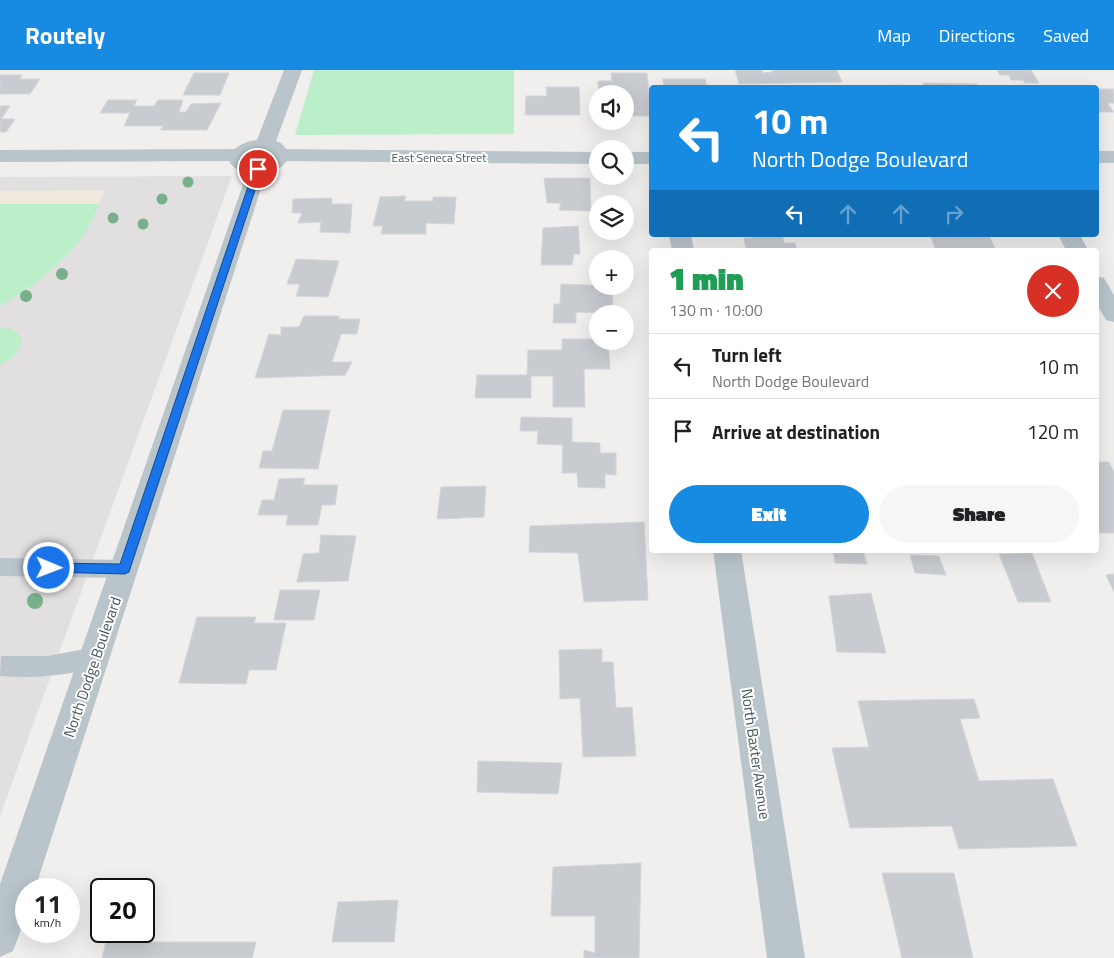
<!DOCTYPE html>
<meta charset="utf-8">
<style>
body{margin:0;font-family:"Titillium Web",sans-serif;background:#f6f6f6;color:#202124;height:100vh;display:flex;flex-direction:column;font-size:19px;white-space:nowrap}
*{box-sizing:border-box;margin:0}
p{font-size:16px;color:#757577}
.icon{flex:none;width:28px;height:28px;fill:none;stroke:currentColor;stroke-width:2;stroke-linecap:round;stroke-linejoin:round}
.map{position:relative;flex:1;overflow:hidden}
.side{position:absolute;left:649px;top:178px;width:450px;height:305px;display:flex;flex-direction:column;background:#fff;border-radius:5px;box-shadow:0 5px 20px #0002}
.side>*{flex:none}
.top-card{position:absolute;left:649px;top:15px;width:450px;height:152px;border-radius:5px;box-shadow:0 5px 20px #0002;background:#178ae2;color:#fff;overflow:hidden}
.fabs{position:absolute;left:589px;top:15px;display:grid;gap:10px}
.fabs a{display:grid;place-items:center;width:45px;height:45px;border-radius:50%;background:#fff;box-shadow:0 5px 20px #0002;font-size:25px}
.speed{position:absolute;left:15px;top:808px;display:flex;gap:10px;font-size:25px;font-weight:700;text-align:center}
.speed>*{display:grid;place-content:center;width:65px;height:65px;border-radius:50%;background:#fff;box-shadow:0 5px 20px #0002;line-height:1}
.speed small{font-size:12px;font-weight:400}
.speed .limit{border:2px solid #111;border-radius:8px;background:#fff;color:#111}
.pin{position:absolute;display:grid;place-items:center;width:42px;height:42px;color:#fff;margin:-21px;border:2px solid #fff;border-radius:50%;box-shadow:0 1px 5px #0007}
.me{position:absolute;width:55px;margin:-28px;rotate:91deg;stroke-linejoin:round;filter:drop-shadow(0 0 4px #0008)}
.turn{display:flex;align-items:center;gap:18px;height:105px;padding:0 20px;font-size:22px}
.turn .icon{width:65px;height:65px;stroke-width:2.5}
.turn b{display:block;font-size:35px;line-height:42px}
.lanes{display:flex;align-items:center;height:48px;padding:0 20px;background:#0003;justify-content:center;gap:25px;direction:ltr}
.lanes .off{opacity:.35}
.round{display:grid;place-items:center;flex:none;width:52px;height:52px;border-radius:26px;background:#f6f6f6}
.overview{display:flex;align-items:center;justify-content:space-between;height:85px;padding:0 20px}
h1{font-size:30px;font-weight:800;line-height:38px;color:#1e9e55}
.button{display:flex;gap:10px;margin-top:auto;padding:10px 20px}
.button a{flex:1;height:58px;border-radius:30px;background:#178ae2;color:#fff;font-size:20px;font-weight:800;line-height:58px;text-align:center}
.button a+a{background:#f6f6f6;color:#202124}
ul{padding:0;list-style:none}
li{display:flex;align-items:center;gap:15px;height:65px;padding:0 20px;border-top:1px solid #e0e0e0}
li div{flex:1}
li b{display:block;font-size:19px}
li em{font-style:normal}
header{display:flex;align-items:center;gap:30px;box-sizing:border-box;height:70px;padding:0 25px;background:#178ae2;color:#fff}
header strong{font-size:24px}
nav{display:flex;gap:28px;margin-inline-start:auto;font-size:18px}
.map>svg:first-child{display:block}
</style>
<header>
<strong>Routely</strong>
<nav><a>Map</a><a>Directions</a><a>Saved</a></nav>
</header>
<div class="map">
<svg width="1114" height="888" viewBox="0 0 1114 888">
<rect width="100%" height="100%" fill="#f1eeee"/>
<!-- education -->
<path fill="#e2dfe0" d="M232,106L0,746V107Z"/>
<!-- green -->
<path fill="#bbefc9" d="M314,0H514V64L295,65Z
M104,120C99,134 94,147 87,160C71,188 28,220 0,236V121Z
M0,257C33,260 23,285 0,295Z"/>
<!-- sand -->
<path fill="#f2e9de" d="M104,120L99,134H0V121Z"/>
<!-- building -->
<path fill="#c8ccd1" stroke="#d2d5da" d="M735,0H762L763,3L773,2V0H837L842,12L739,14Z
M997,0H1031L1039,13H1025L1023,10H1011L1009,5H1000Z
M194,3H229L220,25H183Z
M611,3H647L651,46H625V24H599L598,11H612Z
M0,5H22L20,9H40L30,24H0Z
M663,9H705L707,18H664Z
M923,13L977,14L979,18H925Z
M906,15L908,18L854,16Z
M546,17H579L580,45H525L526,26H547Z
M1096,19H1113L1114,33H1107L1114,42H1096Z
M108,30H137L134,36H154L158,30H183L179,42H186L191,34L221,33L207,60H160L164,56H124L130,43H100Z
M0,36H10L1,49H15L6,62H0Z
M544,108H590L591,141L559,140L561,133H547Z
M406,126L404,131H433V127H456L454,154L426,153V164H381L383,156H373L380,127Z
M332,128V134H352L350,163L320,162L321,152L298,153L302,143H292L293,129Z
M578,156L580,184H574L572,195H541L543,158Z
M753,165H782L784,173H795L797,180H746L744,168H753Z
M930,165L989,166L996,180H936Z
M296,189L339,191L328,227L296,226L300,214H287Z
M561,214L612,216L613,243L576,242V253H553L554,234H560Z
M304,246H339V249H360L357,264H341L332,292H352L345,305L255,308L269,264L281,265V257H299Z
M562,269H598V271H608L610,299H584L585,337H553V306H531V328H475L477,305H527L528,280H562Z
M283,340H330L318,399L259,398L263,381H272Z
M521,347L572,348V372L600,373V383H616V405L605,404V418L578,417L577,403H562L563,375L537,374L538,361H520Z
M1096,392H1109L1114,402V463H1096Z
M305,408L303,415H338L335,435H322L318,455H286L288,445H258L262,430H274L279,409Z
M486,416L484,447L437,449L441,417Z
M644,452L648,530L584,532L578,483L529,482L530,456Z
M321,465L356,466L348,511L297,512L303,484L319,483Z
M833,480H863L867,494L835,493Z
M1032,483L1051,532H1018L999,484Z
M910,485L939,486L946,505L915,503Z
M1114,504V522L1106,505Z
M280,520H320L314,550H274Z
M871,523L886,583L837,582L829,526Z
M197,547H256L254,553H286L276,600H249L246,614L179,613Z
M602,579V592H613L616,638L632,637L636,686L583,687L580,628L560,629L559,580Z
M974,629L980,648L960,649L979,711L1053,709L1077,776L959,779L952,756L850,758L832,678L869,677L858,631Z
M478,691L562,693L558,724L477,722Z
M641,793L639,888H584V880L595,883V846H551L553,797Z
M882,803H954L973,888H902Z
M398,830L394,872H332L338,832Z
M106,872H256L252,888H102Z"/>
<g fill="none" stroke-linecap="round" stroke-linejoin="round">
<!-- service -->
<path fill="#b9c5cb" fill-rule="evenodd" d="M0,488L125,490L132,493L135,499L132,505L125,508L0,506Z
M95,577L103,580L106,587L103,594C72,606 33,609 0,606L1,586H48Z"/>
<!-- minor -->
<path fill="#b9c5cb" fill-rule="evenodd" d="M239,79L246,81L249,85L246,89L239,91L0,92V80Z
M280,79L598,82V94L280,91L273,89L270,85L273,81Z
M1096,81H1114V93H1096Z
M625,82H651V94H625Z
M669,165H691L694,180H672Z
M1058,165H1080L1088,180H1066Z
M1096,206L1104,208L1114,225V252L1106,250L1096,233Z
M713,480H741L805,888H767Z"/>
<!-- tertiary -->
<path fill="#b9c5cb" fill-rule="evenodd" d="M284,0H302L276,71L281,73L290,83C286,96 279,100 266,103L35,819H26C26,844 23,857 13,881L0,887V814L247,103C213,94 235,72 257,70ZM259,81H267L270,84C267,94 257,95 249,90V87Z"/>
</g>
<!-- trees -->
<g fill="#79b08c">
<circle cx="188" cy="112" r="5.5"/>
<circle cx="162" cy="129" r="5.5"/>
<circle cx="113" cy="148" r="5.5"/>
<circle cx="143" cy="154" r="5.5"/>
<circle cx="62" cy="204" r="6"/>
<circle cx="26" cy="226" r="6"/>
<circle cx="35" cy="531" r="8"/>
</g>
<!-- route -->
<path fill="#1a73e8" stroke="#114b97" d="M258,96L262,99L129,502L125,504L45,502L43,498L45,495L49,493L120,494L254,99Z"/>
<g text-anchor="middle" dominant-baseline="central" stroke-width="4" stroke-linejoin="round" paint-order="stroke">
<!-- far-street labels -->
<g font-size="12" fill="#46545c" stroke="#fff">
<text x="439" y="87">East Seneca Street</text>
</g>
<!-- street labels -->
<g font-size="15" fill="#46545c" stroke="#fff">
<text transform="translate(92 597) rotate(-71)">North Dodge Boulevard</text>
<text transform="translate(756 684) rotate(82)">North Baxter Avenue</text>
</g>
</g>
</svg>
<div class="fabs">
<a><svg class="icon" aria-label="sound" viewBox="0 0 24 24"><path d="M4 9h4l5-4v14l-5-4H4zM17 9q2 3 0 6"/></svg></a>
<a><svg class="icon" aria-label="search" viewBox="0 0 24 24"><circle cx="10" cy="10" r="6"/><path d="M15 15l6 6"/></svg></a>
<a><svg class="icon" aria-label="layers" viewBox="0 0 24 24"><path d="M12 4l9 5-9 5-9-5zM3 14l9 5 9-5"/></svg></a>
<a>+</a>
<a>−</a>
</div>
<div class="speed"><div>11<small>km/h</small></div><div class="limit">20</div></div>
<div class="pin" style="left:258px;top:99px;background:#d93025"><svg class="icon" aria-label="arrive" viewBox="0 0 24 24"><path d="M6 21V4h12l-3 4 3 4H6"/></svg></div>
<svg class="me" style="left:49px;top:498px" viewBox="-20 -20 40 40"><circle r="17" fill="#1a73e8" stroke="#fff" stroke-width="3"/><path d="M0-11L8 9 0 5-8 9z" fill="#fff"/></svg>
<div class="top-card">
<div class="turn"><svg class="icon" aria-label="left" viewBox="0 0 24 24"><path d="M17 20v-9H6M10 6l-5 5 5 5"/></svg><div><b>10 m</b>North Dodge Boulevard</div></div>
<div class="lanes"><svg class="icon" aria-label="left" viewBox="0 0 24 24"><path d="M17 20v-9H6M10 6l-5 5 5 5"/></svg><svg class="icon off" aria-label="ahead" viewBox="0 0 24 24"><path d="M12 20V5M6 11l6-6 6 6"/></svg><svg class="icon off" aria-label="ahead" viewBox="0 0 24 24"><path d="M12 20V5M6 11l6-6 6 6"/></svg><svg class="icon off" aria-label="right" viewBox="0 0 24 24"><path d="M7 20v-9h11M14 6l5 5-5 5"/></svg></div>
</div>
<section class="side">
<div class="overview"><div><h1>1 min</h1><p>130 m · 10:00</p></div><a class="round" style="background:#d93025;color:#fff"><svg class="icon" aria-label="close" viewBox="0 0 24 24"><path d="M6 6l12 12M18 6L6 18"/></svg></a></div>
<ul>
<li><svg class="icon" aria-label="left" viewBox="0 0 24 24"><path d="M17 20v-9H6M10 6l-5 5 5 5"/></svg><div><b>Turn left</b><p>North Dodge Boulevard</p></div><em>10 m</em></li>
<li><svg class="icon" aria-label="arrive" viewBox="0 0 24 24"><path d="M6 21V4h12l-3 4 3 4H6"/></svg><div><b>Arrive at destination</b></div><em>120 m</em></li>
</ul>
<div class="button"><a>Exit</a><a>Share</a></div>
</section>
</div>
